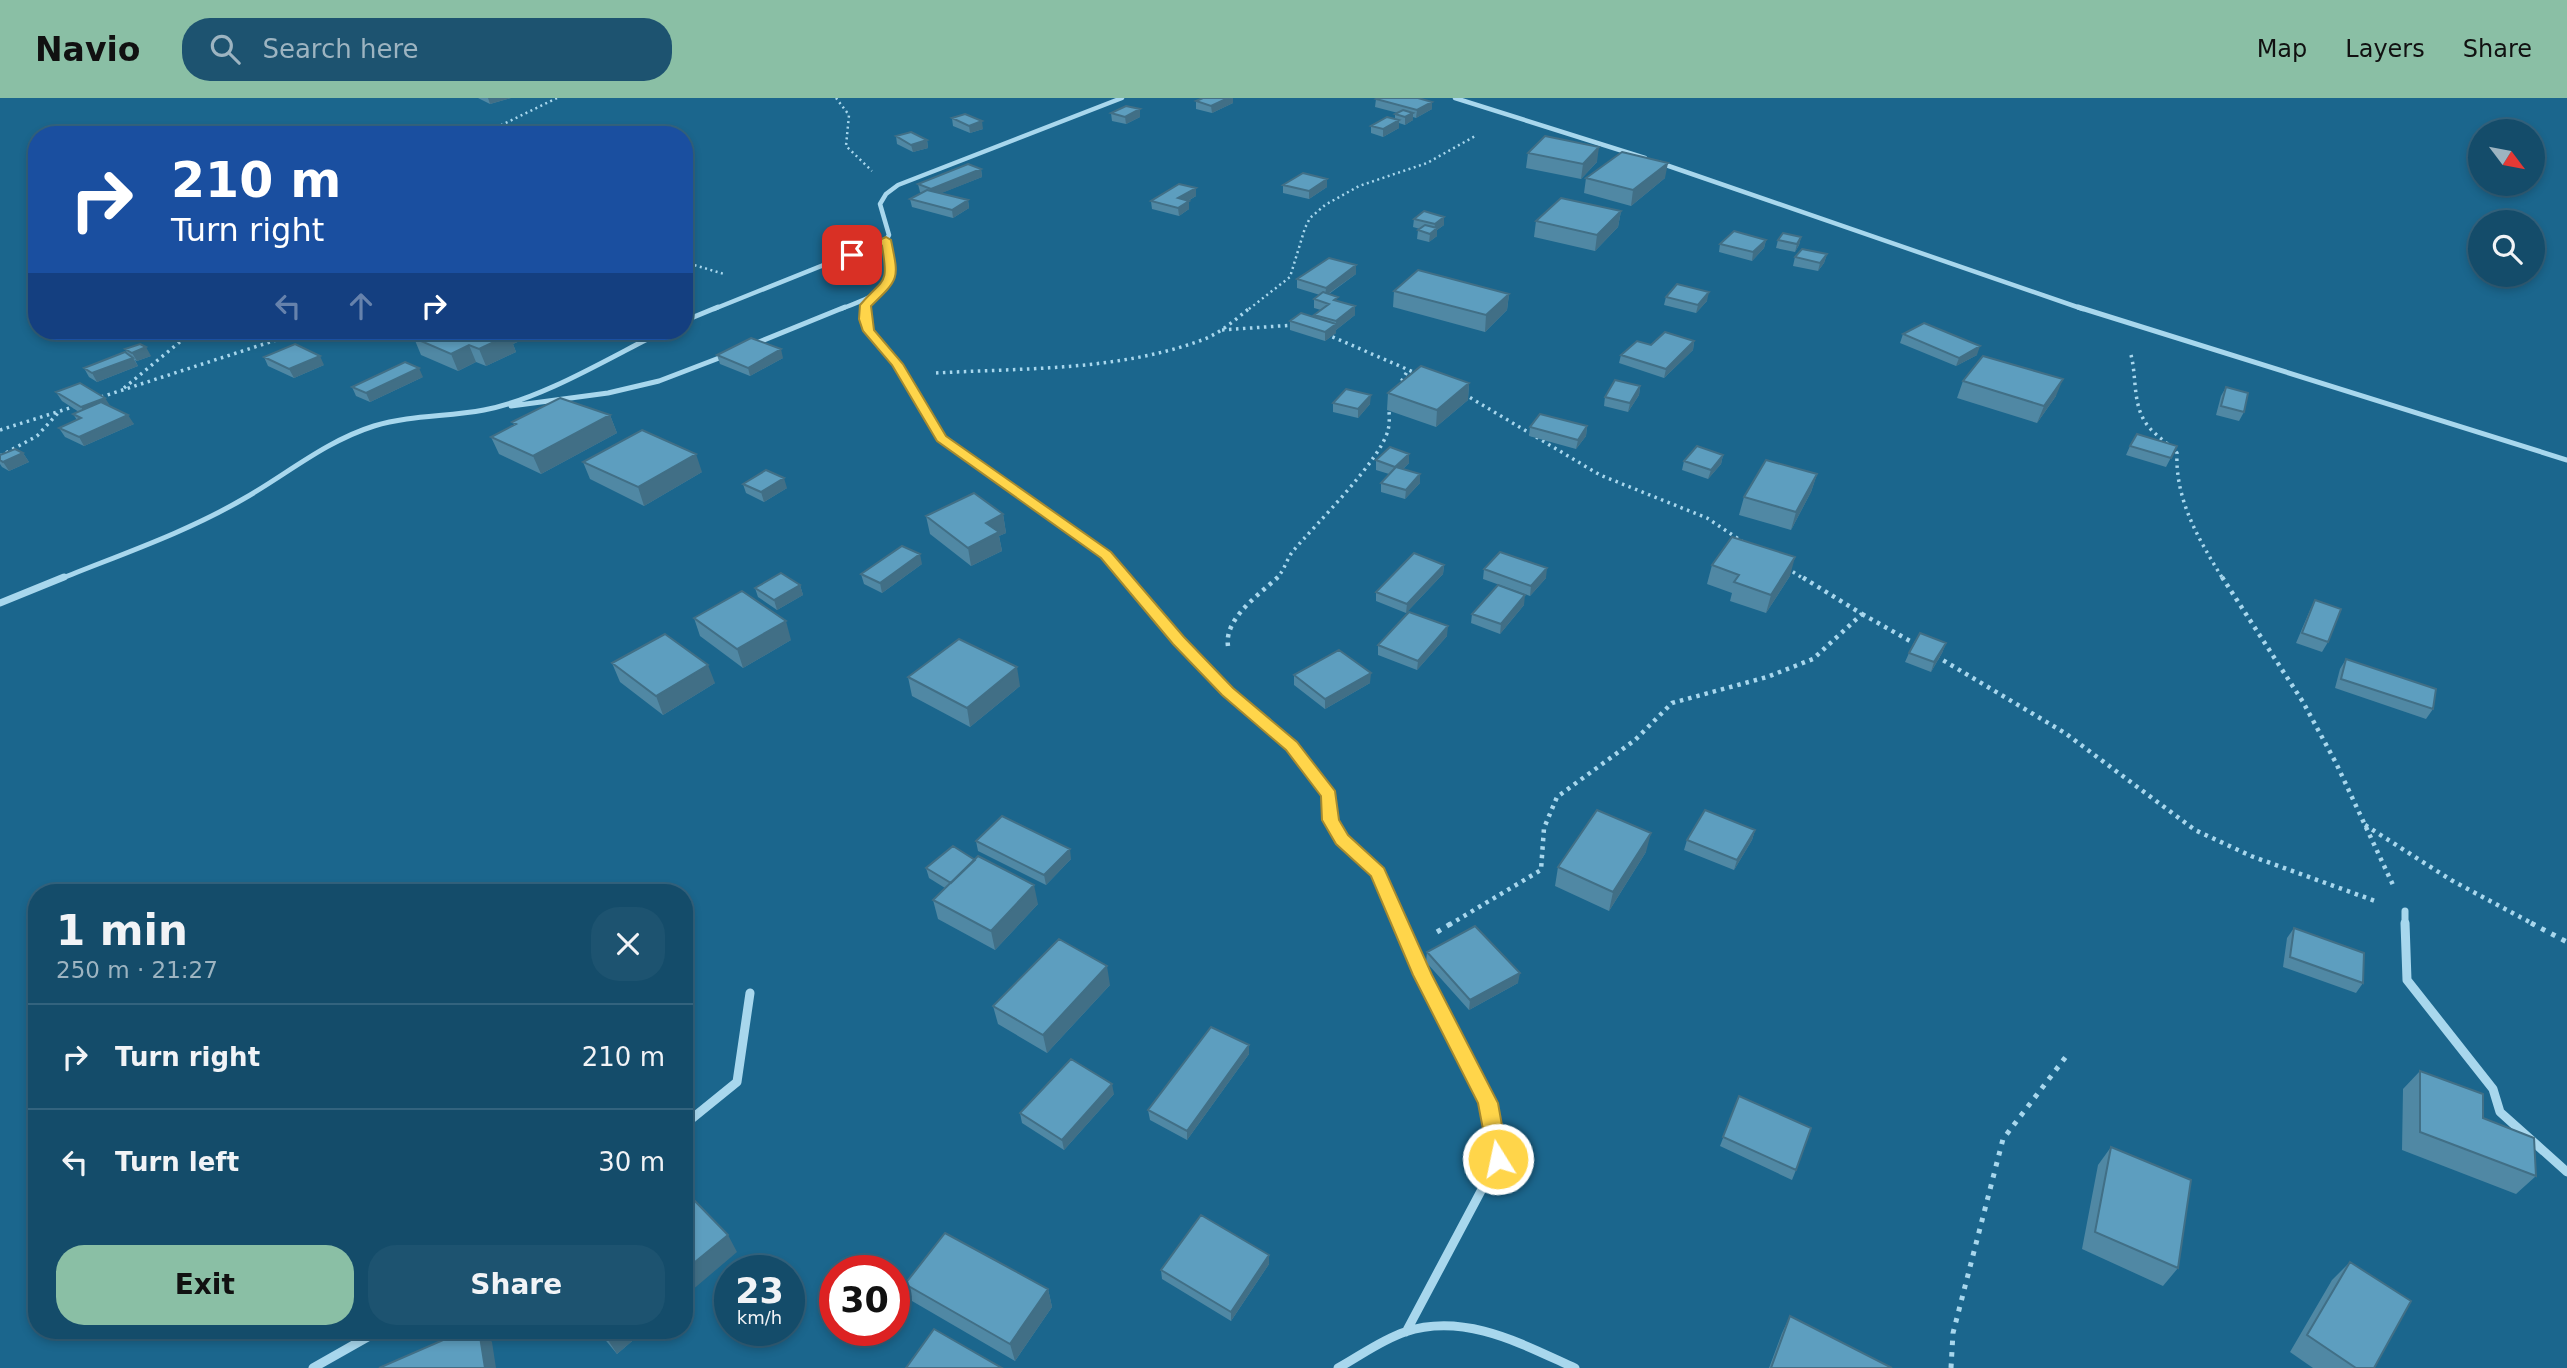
<!DOCTYPE html>
<meta charset="utf-8">
<style>
body{margin:0;font-family:"DejaVu Sans",sans-serif;background:#1d5370;color:#f1f3f6;height:100vh;display:flex;flex-direction:column;font-size:26px;white-space:nowrap}
*{box-sizing:border-box;margin:0}
p{font-size:23px;color:#9db4c1}
.icon{flex:none;width:38px;height:38px;fill:none;stroke:currentColor;stroke-width:2;stroke-linecap:round;stroke-linejoin:round}
.map{position:relative;flex:1;overflow:hidden}
.drawer{position:absolute;left:28px;top:786px;width:665px;height:455px;display:flex;flex-direction:column;background:#144c6a;border-radius:28px;box-shadow:0 4px 10px #0003,0 0 0 2px #33637e}
.drawer>*{flex:none}
.hud{position:absolute;left:28px;top:28px;width:665px;height:214px;border-radius:28px;box-shadow:0 4px 10px #0003,0 0 0 2px #33637e;background:#1a4fa0;color:#fff;overflow:hidden}
.needle{width:46px;rotate:122deg}
.fabs{position:absolute;left:2468px;top:21px;display:grid;gap:14px}
.fabs a{display:grid;place-items:center;width:77px;height:77px;border-radius:50%;background:#144c6a;box-shadow:0 4px 10px #0003,0 0 0 2px #33637e;font-size:35px}
.speed{position:absolute;left:714px;top:1157px;display:flex;gap:14px;font-size:35px;font-weight:700;text-align:center}
.speed>*{display:grid;place-content:center;width:91px;height:91px;border-radius:50%;background:#144c6a;box-shadow:0 4px 10px #0003,0 0 0 2px #33637e;line-height:1}
.speed small{font-size:18px;font-weight:400}
.speed .limit{border:10px solid #d22;background:#fff;color:#111}
.pin{position:absolute;display:grid;place-items:center;width:60px;height:60px;color:#fff;margin:-30px;border-radius:14px;box-shadow:0 4px 10px #0006}
.me{position:absolute;width:77px;margin:-38px;rotate:350deg;stroke-linejoin:round;filter:drop-shadow(0 0 5px #0008)}
.turn{display:flex;align-items:center;gap:24px;height:147px;padding:0 28px;font-size:32px}
.turn .icon{width:91px;height:91px;stroke-width:2.5}
.turn b{display:block;font-size:49px;line-height:60px}
.lanes{display:flex;align-items:center;height:66px;padding:0 28px;background:#0003;justify-content:center;gap:35px;direction:ltr}
.lanes .off{opacity:.35}
.round{display:grid;place-items:center;flex:none;width:74px;height:74px;border-radius:28px;background:#1d5370}
.overview{display:flex;align-items:center;justify-content:space-between;height:119px;padding:0 28px}
h1{font-size:42px;font-weight:800;line-height:52px}
.cta{display:flex;gap:14px;margin-top:auto;padding:14px 28px}
.cta a{flex:1;height:80px;border-radius:28px;background:#8abfa5;color:#111;font-size:28px;font-weight:800;line-height:80px;text-align:center}
.cta a+a{background:#1d5370;color:#f1f3f6}
ul{padding:0;list-style:none}
li{display:flex;align-items:center;gap:21px;height:105px;padding:0 28px;border-top:2px solid #33637e}
li div{flex:1}
li b{display:block;font-size:26px}
li em{font-style:normal}
header{display:flex;align-items:center;gap:42px;box-sizing:border-box;height:98px;padding:0 35px;background:#8abfa5;color:#111}
header strong{font-size:33px}
nav{display:flex;gap:38px;margin-inline-start:auto;font-size:24px}
.search{width:490px;height:63px;background:#1d5370;display:flex;align-items:center;gap:18px;box-sizing:border-box;padding:0 24px;border-radius:28px;color:#9db4c1;font-size:26px}
.map>svg:first-child{display:block}
</style>
<header>
<strong>Navio</strong>
<div class="search"><svg class="icon" aria-label="search" viewBox="0 0 24 24"><circle cx="10" cy="10" r="6"/><path d="M15 15l6 6"/></svg>Search here</div>
<nav><a>Map</a><a>Layers</a><a>Share</a></nav>
</header>
<div class="map">
<svg width="2567" height="1270" viewBox="0 0 2567 1270">
<rect width="100%" height="100%" fill="#1b668d"/>
<g fill="none" stroke-linecap="round" stroke-linejoin="round">
<!-- path-far3 -->
<path stroke="#a8d7ed" stroke-width="2.5" stroke-dasharray="2 3.5" stroke-linecap="butt" d="M836,0L849,17L846,48L872,73
M481,37L557,0
M684,164L724,176
M1249,211L1290,179L1305,130L1310,120L1325,107L1359,88L1427,65L1477,37"/>
<!-- path-far2 -->
<path stroke="#a8d7ed" stroke-width="3.5" stroke-dasharray="2.5 4.5" stroke-linecap="butt" d="M1222,232L1294,227
M1326,236L1418,276
M2131,257C2137,280 2132,308 2148,328C2156,338 2168,345 2177,355C2175,402 2199,442 2223,481
M936,275C1024,270 1118,273 1202,242C1221,235 1236,221 1251,209
M1398,289L1408,272
M124,290L193,233
M1464,296L1600,377L1707,420L1743,444
M101,299L304,233
M0,332L76,308
M0,358L37,338L59,314
M1787,470L1804,481
M1276,481C1285,472 1286,462 1293,453C1315,427 1381,362 1388,332C1390,325 1389,317 1389,310"/>
<!-- path-far1 -->
<path stroke="#a8d7ed" stroke-width="4.5" stroke-dasharray="3.5 5" stroke-linecap="butt" d="M2222,479L2303,604L2336,665L2393,787
M1862,516L1919,548
M1228,548C1224,520 1260,496 1278,479
M1936,558L2065,635L2195,732L2251,758L2378,804
M2365,727L2451,782L2535,827
M1449,827L1541,772L1544,730L1557,699L1635,642L1672,605L1767,579L1813,561L1862,516L1802,479"/>
<!-- path -->
<path stroke="#a8d7ed" stroke-width="5" stroke-dasharray="4.5 7" stroke-linecap="butt" d="M2531,825L2567,844
M1437,834L1452,825
M1951,1270L1953,1235L2003,1041L2068,956"/>
<!-- minor-far3 -->
<path stroke="#a8d7ed" stroke-width="4.5" d="M1455,0L1645,60
M1660,65L2083,211
M714,211L886,142L889,137L880,106L886,96L898,87L1122,0
M841,211C884,194 895,191 886,142
M866,211L873,198"/>
<!-- minor-far2 -->
<path stroke="#a8d7ed" stroke-width="5" d="M866,209L865,221L869,233L897,266L941,341L1106,457L1126,481
M2078,209L2567,362
M684,223L718,209
M754,246L845,209
M511,308L608,295L659,283L727,257
M60,481C122,456 187,434 245,400C287,376 326,343 374,328C411,317 447,319 484,312C542,301 609,260 663,233"/>
<!-- minor-far1 -->
<path stroke="#a8d7ed" stroke-width="7" d="M1125,479L1227,594L1292,648L1329,697L1331,722L1342,741L1378,775L1401,827
M0,505L64,479
M2405,813V827"/>
<!-- minor -->
<path stroke="#a8d7ed" stroke-width="9" d="M1400,825L1423,877L1488,1005L1498,1061L1406,1234
M2405,825L2407,882L2493,991L2500,1014L2567,1074
M684,1027L737,984L750,895
M313,1270L380,1232
M1338,1270C1360,1258 1381,1242 1405,1234C1464,1214 1522,1246 1575,1270"/>
</g>
<!-- wall -->
<path fill="#5088a4" d="M478,0H511L490,6Z
M1376,1L1432,4V11L1416,20L1413,19V22L1405,27L1399,25V30L1383,39L1371,35V28L1395,21V16L1398,15L1375,9Z
M1196,3L1233,5L1212,15L1196,11Z
M1140,11V19L1126,26L1112,23L1111,15Z
M952,20L983,31L970,35L953,28Z
M896,38L927,42L928,50L913,54L897,46Z
M1528,55L1597,64L1581,81L1526,70Z
M981,71L982,79L941,95L968,102L969,110L953,120L912,109L910,101L921,95L920,94L918,86Z
M1586,80H1665L1631,108L1584,95Z
M1283,87L1327,89L1309,101L1283,95Z
M1196,90V98L1188,103L1189,111L1179,118L1152,111L1151,103Z
M1621,113L1618,129L1595,153L1534,139L1536,123Z
M1444,119V127L1437,132V138L1429,144L1417,141L1418,132L1420,131L1413,129L1414,121Z
M1801,139L1799,147L1795,154L1776,150L1778,142Z
M1766,142L1764,150L1752,163L1719,154L1720,146Z
M1827,156L1824,165L1818,173L1793,168L1795,159Z
M1356,176L1329,196L1355,217L1336,232V235L1325,243L1290,232V223L1314,219V217L1321,212L1314,210V201L1320,197L1297,190V181Z
M1394,193L1509,196L1507,212L1485,234L1393,209Z
M1666,199L1707,203L1696,215L1664,207Z
M1903,236L1977,257L1956,268L1900,245Z
M414,240L522,242L513,246L516,254L486,268L476,264L458,273L421,257Z
M1694,243L1693,252L1664,280L1619,265L1621,257Z
M125,251L151,258L137,263L135,262L138,268L97,284L89,279L84,270L128,257Z
M717,257L783,260L750,278L720,266Z
M264,259L324,267L294,280L268,268Z
M423,279L370,304L356,298L352,289Z
M1963,283L2056,298L2037,325L1957,300Z
M1469,285L1468,302L1436,329L1387,312L1388,295Z
M1640,288L1639,297L1628,314L1604,308L1605,299Z
M2226,289L2244,314L2239,323L2216,317L2221,298Z
M56,294L111,309L134,326L84,348L65,339L59,330L77,322L73,316L79,314L62,303Z
M1333,305L1370,306L1358,320L1333,314Z
M610,317L617,335L541,376L499,356L491,339L514,327L512,324Z
M1587,328L1586,338L1576,351L1529,338L1530,329Z
M2130,348H2177L2166,369L2126,357Z
M23,355L29,364L9,373L2,369L0,366V357Z
M1409,356V365L1403,371L1420,385L1405,401L1381,394V385L1389,376L1376,372V362Z
M1723,357L1721,366L1708,381L1682,372L1684,363Z
M583,364L702,374L644,408L590,381Z
M1817,376L1811,394L1791,432L1739,417L1744,399Z
M743,386L787,390L764,404L746,395Z
M1003,416L1006,435L999,438L1002,453L971,468L930,436L926,418Z
M922,466L882,495L864,486L861,476Z
M1444,467L1443,476L1406,515L1376,503V494Z
M1712,467L1790,478L1766,515L1730,503L1732,495L1707,486Z
M1484,471L1546,480L1530,498L1483,481Z
M800,487L803,497L777,512L758,499L755,490Z
M2315,502L2328,544L2322,554L2296,545L2310,512Z
M1524,507L1500,536L1471,525L1472,516Z
M694,520L791,542L743,570L700,538Z
M1447,538L1417,572L1378,557V547Z
M1946,545L1942,555L1931,574L1905,564L1909,555Z
M2346,561L2433,611L2426,621L2335,590L2340,571Z
M612,565L715,585L663,617L620,584Z
M1294,577L1370,585L1325,611L1294,587Z
M908,579L1020,588L970,629L912,598Z
M1755,732L1752,742L1734,772L1684,752L1687,742Z
M976,743L1071,761L1046,787L978,753Z
M1646,754L1609,813L1555,788L1558,769Z
M926,770L1038,806L995,852L938,821L933,802L945,790L929,780Z
M2294,830L2363,885L2356,895L2283,869L2287,840Z
M1427,854L1518,885L1469,912L1426,864Z
M1110,887L1047,955L998,926L993,908Z
M1249,947V956L1187,1042L1150,1022L1148,1012Z
M2420,973L2483,1020L2536,1078L2516,1096L2402,1052L2403,991Z
M1114,996L1064,1052L1022,1025L1020,1015Z
M1739,998L1796,1072L1792,1082L1720,1048Z
M2111,1049L2178,1170L2163,1188L2082,1151L2098,1067Z
M1269,1157V1166L1231,1223L1162,1181L1161,1172Z
M2350,1164L2374,1270H2313L2290,1254L2332,1182Z
M905,1186L1048,1191L1052,1209L1015,1263L912,1203Z
M1790,1218L1892,1270H1769L1782,1235Z
M597,1232H645L617,1256Z"/>
<!-- shaded-wall -->
<path fill="#416f86" d="M488,0H511L490,6Z
M1228,0H1233V5L1212,15L1211,8Z
M1432,4V11L1416,20L1417,12Z
M1140,11V19L1126,26L1125,19Z
M1413,15V22L1405,27V19Z
M1399,22V30L1383,39V31Z
M982,23L983,31L970,35L969,28Z
M927,42L928,50L913,54L911,47Z
M1599,49L1597,64L1581,81L1583,66Z
M1668,65L1665,80L1631,108L1633,92Z
M981,71L982,79L932,99L931,91Z
M1327,81V89L1309,101V93Z
M1196,90V98L1179,108L1178,100Z
M968,102L969,110L953,120L952,112Z
M1189,103V111L1179,118L1178,110Z
M1621,113L1618,129L1595,153L1597,137Z
M1444,119V127L1437,132V138L1429,144L1430,136L1434,132L1435,126Z
M1801,139L1799,147L1795,154L1797,146Z
M1766,142L1764,150L1752,163L1753,154Z
M1827,156L1824,165L1818,173L1820,165Z
M1356,167V176L1325,198L1326,190Z
M1709,194L1707,203L1696,215L1698,207Z
M1509,196L1507,212L1485,234L1486,217Z
M1355,208V217L1336,232V235L1325,243V234L1336,226V223Z
M499,233H519L522,242L513,246L516,254L486,268L479,251Z
M1694,243L1693,252L1664,280L1666,271Z
M469,247L476,264L458,273L451,256Z
M1980,248L1977,257L1956,268L1959,260Z
M146,249L151,258L137,263L132,255Z
M781,251L783,260L750,278L748,270Z
M320,258L324,267L294,280L289,271Z
M133,260L138,268L97,284L92,275Z
M419,270L423,279L370,304L366,295Z
M2063,281L2056,298L2037,325L2044,308Z
M1469,285L1468,302L1436,329L1437,312Z
M1640,288L1639,297L1628,314L1630,305Z
M1371,297L1370,306L1358,320V311Z
M105,300L111,309L87,318L81,309Z
M128,317L134,326L84,348L79,339Z
M610,317L617,335L541,376L533,358Z
M1587,328L1586,338L1576,351L1578,342Z
M23,355L29,364L9,373L3,364Z
M696,356L702,374L644,408L638,389Z
M1409,356V365L1395,378V369Z
M1723,357L1721,366L1708,381L1711,372Z
M1420,376V385L1405,401L1406,392Z
M1817,376L1811,394L1791,432L1796,414Z
M784,380L787,390L764,404L761,394Z
M1003,416L1006,435L999,438L1002,453L971,468L968,450L986,425Z
M920,456L922,466L882,495L880,485Z
M1795,459L1790,478L1766,515L1771,497Z
M1444,467L1443,476L1406,515L1407,506Z
M1547,470L1546,480L1530,498L1531,488Z
M800,487L803,497L777,512L774,502Z
M1525,497L1524,507L1500,536L1501,526Z
M786,523L791,542L743,570L737,551Z
M1448,528L1447,538L1417,572L1418,563Z
M1946,545L1942,555L1931,574L1934,564Z
M708,567L715,585L663,617L656,598Z
M1017,569L1020,588L970,629L967,610Z
M1371,575L1370,585L1325,611V601Z
M1755,732L1752,742L1734,772L1737,762Z
M1651,735L1646,754L1609,813L1613,794Z
M1070,751L1071,761L1046,787L1044,777Z
M1034,787L1038,806L995,852L991,833Z
M1107,868L1110,887L1047,955L1043,937Z
M1520,875L1518,885L1469,912L1470,902Z
M1249,947V956L1187,1042V1033Z
M1112,986L1114,996L1064,1052L1062,1042Z
M728,1137L737,1154L684,1199V1173Z
M1269,1157V1166L1231,1223V1214Z
M1048,1191L1052,1209L1015,1263L1010,1246Z
M479,1232H482L492,1244L496,1270H485Z
M614,1232H645L617,1256L606,1239Z"/>
<!-- building -->
<path fill="#5d9ebf" stroke="#416f86" stroke-width="2" d="M1203,0H1228L1211,8L1196,3Z
M1378,0H1418L1432,4L1417,12L1376,1Z
M1126,8L1140,11L1125,19L1111,15Z
M1403,12L1413,15L1405,19L1395,16Z
M965,16L982,23L969,28L952,20Z
M1387,19L1399,22L1383,31L1371,28Z
M911,34L927,42L911,47L896,38Z
M1545,38L1599,49L1583,66L1528,55Z
M1622,54L1668,65L1633,92L1586,80Z
M968,66L981,71L931,91L918,86Z
M1303,75L1327,81L1309,93L1283,87Z
M1179,86L1196,90L1178,100L1189,103L1178,110L1151,103Z
M927,92L968,102L952,112L910,101Z
M1561,100L1621,113L1597,137L1536,123Z
M1424,113L1444,119L1435,126L1414,121Z
M1425,127L1437,130L1430,136L1418,132Z
M1734,133L1766,142L1753,154L1720,146Z
M1783,135L1801,139L1797,146L1778,142Z
M1802,151L1827,156L1820,165L1795,159Z
M1329,160L1356,167L1326,190L1297,181Z
M1418,172L1509,196L1486,217L1394,193Z
M1677,186L1709,194L1698,207L1666,199Z
M1323,194L1338,199L1334,202L1355,208L1336,223L1314,217L1329,206L1314,201Z
M1301,215L1336,226L1325,234L1290,223Z
M1924,225L1980,248L1959,260L1903,236Z
M431,233H499L509,237L479,251L469,247L451,256L414,240Z
M1665,234L1694,243L1666,271L1621,257L1637,243L1651,247Z
M751,240L781,251L748,270L717,257Z
M140,246L146,249L132,255L125,251Z
M295,246L320,258L289,271L264,259Z
M125,254L133,260L92,275L84,270Z
M1983,258L2063,281L2044,308L1963,283Z
M405,264L419,270L366,295L352,289Z
M1421,268L1469,285L1437,312L1388,295Z
M1615,282L1640,288L1630,305L1605,299Z
M80,285L105,300L81,309L56,294Z
M2226,289L2248,295L2244,314L2221,308Z
M1346,291L1371,297L1358,311L1333,305Z
M560,300L610,317L533,358L491,339L516,326L512,324Z
M101,304L128,317L79,339L59,330L81,320L73,316Z
M1540,316L1587,328L1578,342L1530,329Z
M642,332L696,356L638,389L583,364Z
M2137,336L2177,348L2171,360L2130,348Z
M1697,348L1723,357L1711,372L1684,363Z
M1390,349L1409,356L1395,369L1376,362Z
M15,351L23,355L3,364L0,362V357Z
M1766,362L1817,376L1796,414L1744,399Z
M1396,369L1420,376L1406,392L1381,385Z
M766,372L784,380L761,394L743,386Z
M974,395L1003,416L986,425L999,434L968,450L926,418Z
M1732,439L1795,459L1771,497L1734,484L1739,477L1712,467Z
M902,448L920,456L880,485L861,476Z
M1500,454L1547,470L1531,488L1484,471Z
M1414,455L1444,467L1407,506L1376,494Z
M781,475L800,487L774,502L755,490Z
M1498,487L1525,497L1501,526L1472,516Z
M742,493L786,523L737,551L694,520Z
M2315,502L2341,511L2328,544L2302,535Z
M1409,514L1448,528L1418,563L1378,547Z
M1920,535L1946,545L1934,564L1909,555Z
M665,536L708,567L656,598L612,565Z
M959,541L1017,569L967,610L908,579Z
M1339,552L1371,575L1325,601L1294,577Z
M2346,561L2436,591L2433,611L2341,581Z
M1597,712L1651,735L1613,794L1558,769Z
M1705,712L1755,732L1737,762L1687,742Z
M1002,718L1070,751L1044,777L976,743Z
M953,748L975,762L951,785L926,770Z
M978,758L1034,787L991,833L933,802Z
M1475,828L1520,875L1470,902L1427,854Z
M2294,830L2364,855L2363,885L2290,859Z
M1059,841L1107,868L1043,937L993,908Z
M1211,929L1249,947L1187,1033L1148,1012Z
M1071,961L1112,986L1062,1042L1020,1015Z
M2420,973L2483,996V1020L2534,1040L2536,1078L2420,1034Z
M1739,998L1811,1030L1796,1072L1723,1039Z
M2111,1049L2191,1082L2178,1170L2095,1134Z
M690,1098L728,1137L684,1173V1103Z
M1201,1117L1269,1157L1231,1214L1161,1172Z
M945,1135L1048,1191L1010,1246L905,1186Z
M2350,1164L2411,1203L2374,1270H2356L2307,1237Z
M1790,1218L1892,1270H1771Z
M934,1231L1002,1270H906Z
M466,1232H479L485,1270H379Z
M600,1232H614L606,1239Z"/>
<!-- route -->
<path fill="#ffd54a" stroke="#a68a30" stroke-width="2" d="M886,139L891,142C899,181 900,180 871,208L874,232L903,266L946,338L1111,454L1184,539L1233,590L1297,644L1335,693L1339,722L1348,737L1384,770L1432,877L1498,1005L1508,1061L1505,1068L1498,1071L1490,1068L1478,1005L1413,877L1371,778L1336,746L1322,722L1321,698L1286,652L1222,597L1173,546L1101,460L937,343L892,267L863,233L859,221L860,207C884,179 889,188 882,148L856,159L847,157Z"/>
</svg>
<div class="fabs">
<a><svg class="needle" viewBox="-14 -14 28 28"><path d="M0-13l5 13h-10z" fill="#e53935"/><path d="M0 13l5-13h-10z" fill="#9db4c1"/></svg></a>
<a><svg class="icon" aria-label="search" viewBox="0 0 24 24"><circle cx="10" cy="10" r="6"/><path d="M15 15l6 6"/></svg></a>
</div>
<div class="speed"><div>23<small>km/h</small></div><div class="limit">30</div></div>
<div class="pin" style="left:852px;top:157px;background:#d93025"><svg class="icon" aria-label="arrive" viewBox="0 0 24 24"><path d="M6 21V4h12l-3 4 3 4H6"/></svg></div>
<svg class="me" style="left:1498px;top:1061px" viewBox="-20 -20 40 40"><circle r="17" fill="#ffd54a" stroke="#fff" stroke-width="3"/><path d="M0-11L8 9 0 5-8 9z" fill="#fff"/></svg>
<div class="hud">
<div class="turn"><svg class="icon" aria-label="right" viewBox="0 0 24 24"><path d="M7 20v-9h11M14 6l5 5-5 5"/></svg><div><b>210 m</b>Turn right</div></div>
<div class="lanes"><svg class="icon off" aria-label="left" viewBox="0 0 24 24"><path d="M17 20v-9H6M10 6l-5 5 5 5"/></svg><svg class="icon off" aria-label="ahead" viewBox="0 0 24 24"><path d="M12 20V5M6 11l6-6 6 6"/></svg><svg class="icon" aria-label="right" viewBox="0 0 24 24"><path d="M7 20v-9h11M14 6l5 5-5 5"/></svg></div>
</div>
<section class="drawer">
<div class="overview"><div><h1>1 min</h1><p>250 m · 21:27</p></div><a class="round"><svg class="icon" aria-label="close" viewBox="0 0 24 24"><path d="M6 6l12 12M18 6L6 18"/></svg></a></div>
<ul>
<li><svg class="icon" aria-label="right" viewBox="0 0 24 24"><path d="M7 20v-9h11M14 6l5 5-5 5"/></svg><div><b>Turn right</b></div><em>210 m</em></li>
<li><svg class="icon" aria-label="left" viewBox="0 0 24 24"><path d="M17 20v-9H6M10 6l-5 5 5 5"/></svg><div><b>Turn left</b></div><em>30 m</em></li>
</ul>
<div class="cta"><a>Exit</a><a>Share</a></div>
</section>
</div>
